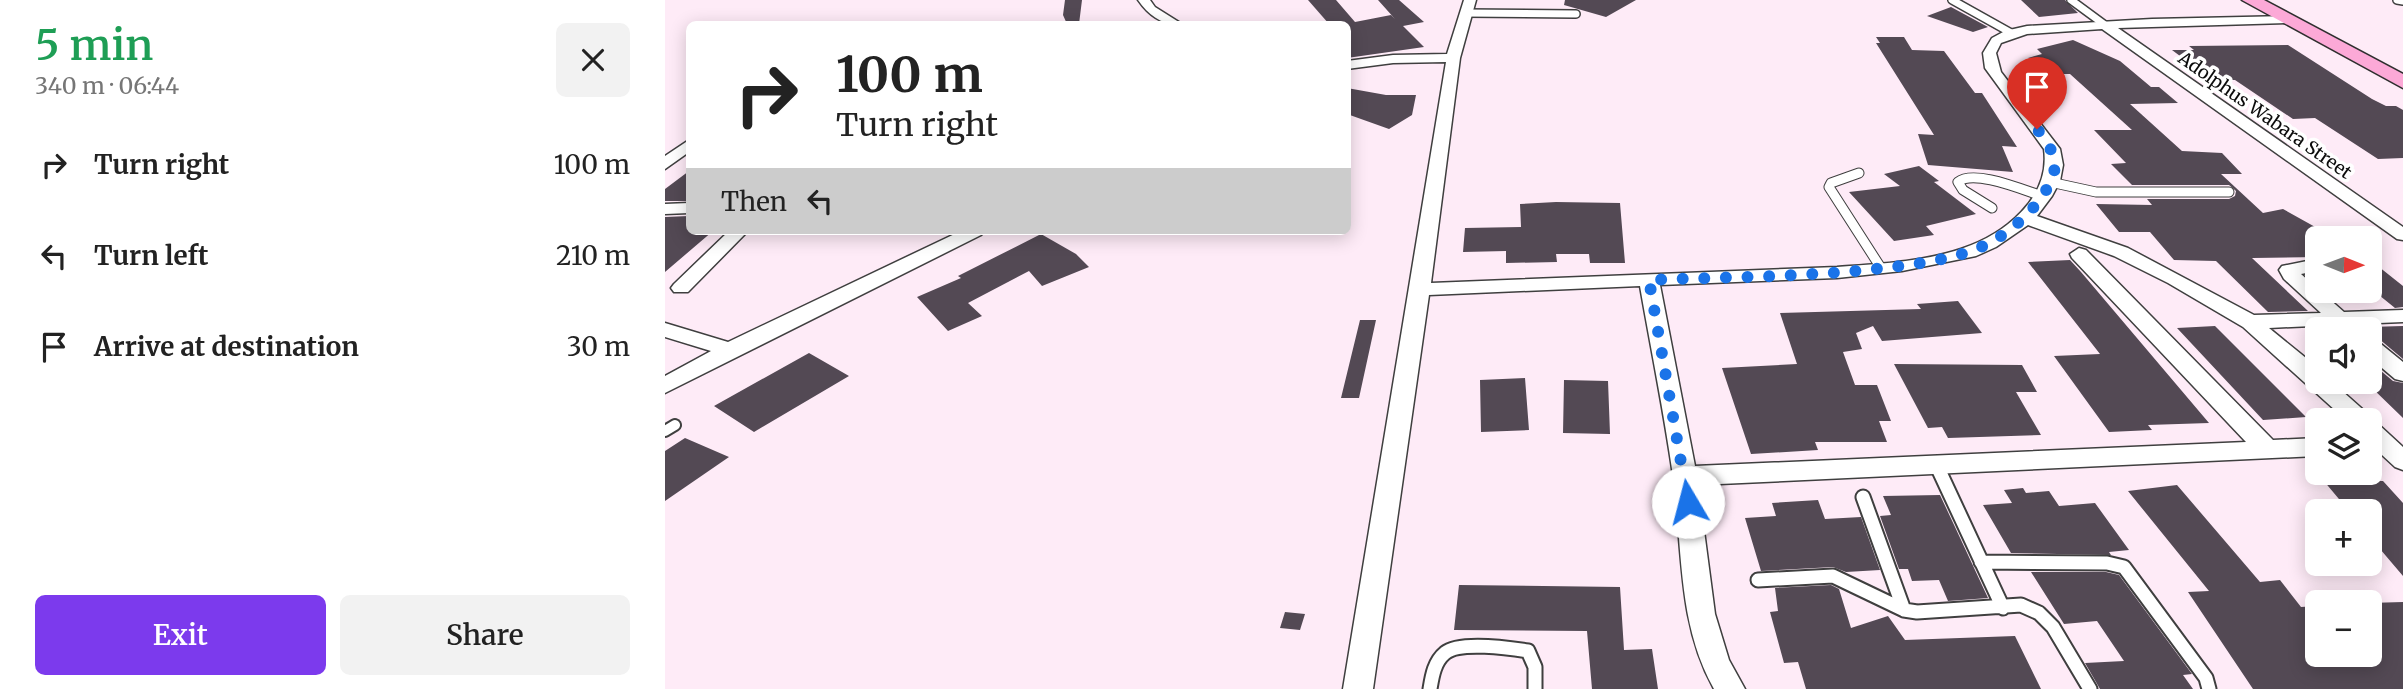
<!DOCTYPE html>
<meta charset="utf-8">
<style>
body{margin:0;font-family:Merriweather,serif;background:#f2f2f2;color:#222;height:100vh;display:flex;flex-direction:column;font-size:26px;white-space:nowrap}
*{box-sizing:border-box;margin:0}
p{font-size:23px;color:#767676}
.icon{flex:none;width:38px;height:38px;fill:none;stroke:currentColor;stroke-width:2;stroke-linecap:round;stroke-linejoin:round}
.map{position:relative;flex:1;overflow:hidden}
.side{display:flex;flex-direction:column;background:#fff;width:665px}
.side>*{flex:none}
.top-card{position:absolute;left:21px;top:21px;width:665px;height:214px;border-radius:10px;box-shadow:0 4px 18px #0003;background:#fff;color:#222;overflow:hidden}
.needle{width:46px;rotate:91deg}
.fabs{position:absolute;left:1640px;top:226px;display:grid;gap:14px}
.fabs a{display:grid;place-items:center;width:77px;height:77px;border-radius:10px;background:#fff;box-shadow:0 4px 18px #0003;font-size:35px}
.pin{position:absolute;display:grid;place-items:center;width:60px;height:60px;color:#fff;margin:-72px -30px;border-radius:50% 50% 50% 0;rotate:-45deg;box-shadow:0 0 7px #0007}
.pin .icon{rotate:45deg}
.me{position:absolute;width:77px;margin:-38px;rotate:352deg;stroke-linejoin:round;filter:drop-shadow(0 0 5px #0008)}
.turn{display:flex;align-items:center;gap:24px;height:147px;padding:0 35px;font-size:32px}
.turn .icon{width:91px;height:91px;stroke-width:2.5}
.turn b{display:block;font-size:49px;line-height:60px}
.then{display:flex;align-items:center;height:66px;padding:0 35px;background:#0003;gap:14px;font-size:26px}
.round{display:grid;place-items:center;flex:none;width:74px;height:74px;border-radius:10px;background:#f2f2f2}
.overview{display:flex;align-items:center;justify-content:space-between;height:119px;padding:0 35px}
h1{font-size:42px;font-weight:600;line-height:52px;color:#1e9e55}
.action{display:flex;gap:14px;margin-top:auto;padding:14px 35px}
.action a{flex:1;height:80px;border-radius:10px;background:#7c3aed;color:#fff;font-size:28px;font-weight:600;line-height:80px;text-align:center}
.action a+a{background:#f2f2f2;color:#222}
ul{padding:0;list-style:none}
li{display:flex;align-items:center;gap:21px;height:91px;padding:0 35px}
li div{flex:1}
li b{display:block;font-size:26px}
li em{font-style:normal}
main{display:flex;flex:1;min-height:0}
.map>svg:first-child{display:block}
</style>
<main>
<section class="side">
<div class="overview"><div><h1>5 min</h1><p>340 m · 06:44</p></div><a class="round"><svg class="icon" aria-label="close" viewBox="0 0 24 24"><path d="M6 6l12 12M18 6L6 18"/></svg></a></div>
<ul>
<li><svg class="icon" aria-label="right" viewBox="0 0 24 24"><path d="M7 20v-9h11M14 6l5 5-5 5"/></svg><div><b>Turn right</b></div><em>100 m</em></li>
<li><svg class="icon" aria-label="left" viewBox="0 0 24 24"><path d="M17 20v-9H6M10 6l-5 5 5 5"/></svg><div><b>Turn left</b></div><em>210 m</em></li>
<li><svg class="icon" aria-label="arrive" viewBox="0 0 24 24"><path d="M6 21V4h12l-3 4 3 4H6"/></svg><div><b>Arrive at destination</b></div><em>30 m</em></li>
</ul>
<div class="action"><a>Exit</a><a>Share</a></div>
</section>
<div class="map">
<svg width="1738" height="689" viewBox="0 0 1738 689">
<rect width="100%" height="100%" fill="#feebf7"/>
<!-- building -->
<path fill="#534954" d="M400,0H417L414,24H402L398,15Z
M643,0H671L690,22L726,15L730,19L713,0H734L759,22L738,26L759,47L682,58V24H664Z
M900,0H971L941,17L899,5Z
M1356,0H1400L1413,13L1374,17Z
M1286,7L1323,27L1308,32L1262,16Z
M1211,37H1239L1247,50L1279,51L1310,93H1317L1352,147L1337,146L1348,172L1263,165L1253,134L1269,135L1211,43H1215Z
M1408,40L1455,61L1486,87H1494L1513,103L1465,104L1517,151L1557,153L1577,174H1556L1598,213L1618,209L1652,228V257L1587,258L1643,311L1603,312L1551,261L1509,260L1485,232H1454L1431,204L1487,205L1482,199H1564L1570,196L1571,191L1564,185H1467L1446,164L1461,163L1429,130H1467L1405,74H1397L1363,58L1377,54L1372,49Z
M1623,45L1707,99L1721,106H1731L1738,110V158L1713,159L1650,118L1628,119L1570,80H1547L1507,50H1529L1524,46Z
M682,88L721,95H751L747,115L724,129L682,114Z
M1254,166L1274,181L1269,182L1311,214L1261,226L1269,235L1229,241L1184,192L1235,186L1219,174Z
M24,171V201H0V189Z
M891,202L955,203L960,263H925L924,254H891L892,262L841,263V251L798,252L800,228L856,227L855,204Z
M24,216V231H48L0,272V217Z
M376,234L411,254L424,267L377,286L364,271L303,303L317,316L283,331L252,297L296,278L293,276Z
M1704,259L1738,286V307L1730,308L1704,287Z
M1405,260L1416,272L1544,423L1483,425L1487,430L1444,432L1389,356L1435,354L1363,262Z
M1293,301L1317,333L1217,341L1208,326L1191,333L1197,349L1178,352L1190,385H1212L1226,421H1214L1222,442H1150L1153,450L1086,454L1057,368L1132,364L1115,313L1256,309L1252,304Z
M695,320H711L694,398H676Z
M1550,326L1641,417L1598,420L1512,328Z
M1738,326V359L1713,338L1704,336V327Z
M144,353L184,376L89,432L49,406Z
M1704,361L1728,381L1738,383V418L1704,385Z
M1229,364L1357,365L1372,392H1351L1376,435L1283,438L1277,427L1263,428Z
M860,378L864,430L816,432L815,380Z
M899,380L943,381L945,434L898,433Z
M20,438L64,457L0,501V451Z
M1658,480L1718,481L1738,503V576L1704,536V511H1684Z
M1512,485L1595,582L1615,580L1636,607L1652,606V654H1704V603L1738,602V689H1588L1523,592L1544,591L1463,491Z
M1358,488L1361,493L1384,491L1394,506L1430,503L1464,550L1444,552L1446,555L1346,553L1318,505L1347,503L1339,490Z
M1275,495L1290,527L1323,598L1283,601L1274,580L1247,581L1243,569H1234L1215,516L1226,515L1218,496Z
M1153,500L1160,519L1196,517L1215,570L1181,572L1168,567L1096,571L1080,518L1111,516L1107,503Z
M1366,572H1441L1454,575L1527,674L1518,675L1528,689H1435L1420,663L1459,661L1432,621L1399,624Z
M794,585L955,587L959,650L987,649L993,689H927L922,631L789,630Z
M1166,585L1174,589L1186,628L1223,616L1240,640L1350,636L1376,689H1141L1133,662L1119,663L1105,612L1113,611L1110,588Z
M620,612L640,614L635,630L615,628Z"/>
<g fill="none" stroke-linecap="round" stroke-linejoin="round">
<defs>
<path id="service-far3" d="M1287,0L1348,34
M1406,0L1440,25
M1732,0L1738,1
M800,13L911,14"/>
<path id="service-far2" d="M1194,173L1166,183L1164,187L1216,268
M1385,182L1431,192H1564
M1327,208L1298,190L1293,182C1309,169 1358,190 1377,196"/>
<path id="service-far1" d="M0,431L10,425"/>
<path id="service" d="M1271,464L1338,608
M1198,497L1239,610
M1316,562L1442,563L1459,567L1541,678L1544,689
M1093,580L1168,576L1239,610L1252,612L1356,605L1374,613L1388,627L1425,689
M765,689C767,677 769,662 780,653C794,641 844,648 863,651L870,667V689"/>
<path id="minor" d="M473,0H485L490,7L517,24C498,26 484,16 473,0Z
M799,0H811L795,58L766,283L1172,267C1212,264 1257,262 1296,249C1339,235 1386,198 1379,149L1320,68L1318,53L1327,38L1340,31L1362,26L1487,19L1626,16L1628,19L1622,23L1453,28L1738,227V240L1732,239L1437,29L1362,34L1336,43L1331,53L1336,72L1395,149L1398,165L1395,181L1387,196L1372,216L1463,248L1589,315L1656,313L1619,279L1614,270L1617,266L1652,259V271L1636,274L1679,312L1738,310V322L1690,324L1685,329H1675L1669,325L1604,328L1652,367V382H1667L1703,414L1706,421L1712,423L1738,447V470L1730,467L1704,443V420H1681L1578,327L1503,283L1449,256L1363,225L1331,247L1311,256L1237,271L1172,278L995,285L1030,466L1581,442L1407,258L1405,254L1414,248L1421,250L1608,440L1652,438V456L1033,485L1050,614L1064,660L1080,689H1049C1012,623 1018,549 1008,476C999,412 986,349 975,286L764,295L708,689H678L781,62L728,63L682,69V61L728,55L782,54Z
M24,140V152L0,169V156Z
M24,203V213L0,214V204Z
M64,231H83L23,292H9L6,288L9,284Z
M296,231H319L316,235L0,393V376L46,351L0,337V323L63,342Z
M1704,338L1711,340L1738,362V381L1730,379L1704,357Z"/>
<path id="secondary" d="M1577,0H1599L1738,74V88Z"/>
</defs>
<!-- service-far3 casing -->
<use href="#service-far3" stroke="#3f3f3f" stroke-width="10"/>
<!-- service-far2 casing -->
<use href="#service-far2" stroke="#3f3f3f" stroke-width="11"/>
<!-- service-far1 casing -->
<use href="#service-far1" stroke="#3f3f3f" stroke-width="14"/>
<!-- service casing -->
<use href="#service" stroke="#3f3f3f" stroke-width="17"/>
<!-- minor casing -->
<use href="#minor" stroke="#3f3f3f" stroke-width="3"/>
<!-- secondary casing -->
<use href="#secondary" stroke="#2e2e2e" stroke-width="3"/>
<!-- service-far3 -->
<use href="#service-far3" stroke="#fff" stroke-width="7"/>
<!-- service-far2 -->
<use href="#service-far2" stroke="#fff" stroke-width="9"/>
<!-- service-far1 -->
<use href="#service-far1" stroke="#fff" stroke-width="10"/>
<!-- service -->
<use href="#service" stroke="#fff" stroke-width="13"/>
<!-- minor -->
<use href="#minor" fill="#fff" fill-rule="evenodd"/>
<!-- secondary -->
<use href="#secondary" fill="#fca9d7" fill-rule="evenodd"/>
</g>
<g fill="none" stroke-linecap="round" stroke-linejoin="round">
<!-- route -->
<path stroke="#1a73e8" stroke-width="12" stroke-dasharray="0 21.6" d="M1023,502L984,280C1062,277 1141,277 1219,268C1249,264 1280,261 1308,250C1334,241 1359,221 1375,199C1397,169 1393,156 1372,129"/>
</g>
<g text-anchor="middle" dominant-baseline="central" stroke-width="7" stroke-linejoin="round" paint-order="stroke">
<!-- far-street labels -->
<g font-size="18" fill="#0c0c0c" stroke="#fff">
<text transform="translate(1600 115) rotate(35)">Adolphus Wabara Street</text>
</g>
</g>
</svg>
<div class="fabs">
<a><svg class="needle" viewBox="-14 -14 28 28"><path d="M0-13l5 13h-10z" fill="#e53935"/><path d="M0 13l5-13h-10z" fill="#767676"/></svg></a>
<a><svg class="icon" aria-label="sound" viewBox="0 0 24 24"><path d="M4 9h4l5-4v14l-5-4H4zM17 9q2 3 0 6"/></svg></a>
<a><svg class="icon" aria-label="layers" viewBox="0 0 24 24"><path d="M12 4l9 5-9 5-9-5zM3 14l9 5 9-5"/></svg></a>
<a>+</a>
<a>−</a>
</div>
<div class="pin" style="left:1372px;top:129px;background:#d93025"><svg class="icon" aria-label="arrive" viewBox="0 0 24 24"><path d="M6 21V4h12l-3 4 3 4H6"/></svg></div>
<svg class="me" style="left:1023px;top:502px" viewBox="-20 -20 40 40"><circle r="19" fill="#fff"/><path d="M0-13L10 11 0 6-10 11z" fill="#1a73e8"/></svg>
<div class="top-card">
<div class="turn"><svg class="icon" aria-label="right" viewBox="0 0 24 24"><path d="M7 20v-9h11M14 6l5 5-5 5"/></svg><div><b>100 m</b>Turn right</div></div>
<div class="then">Then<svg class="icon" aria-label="left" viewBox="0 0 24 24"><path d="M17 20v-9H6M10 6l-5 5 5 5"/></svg></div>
</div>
</div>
</main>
